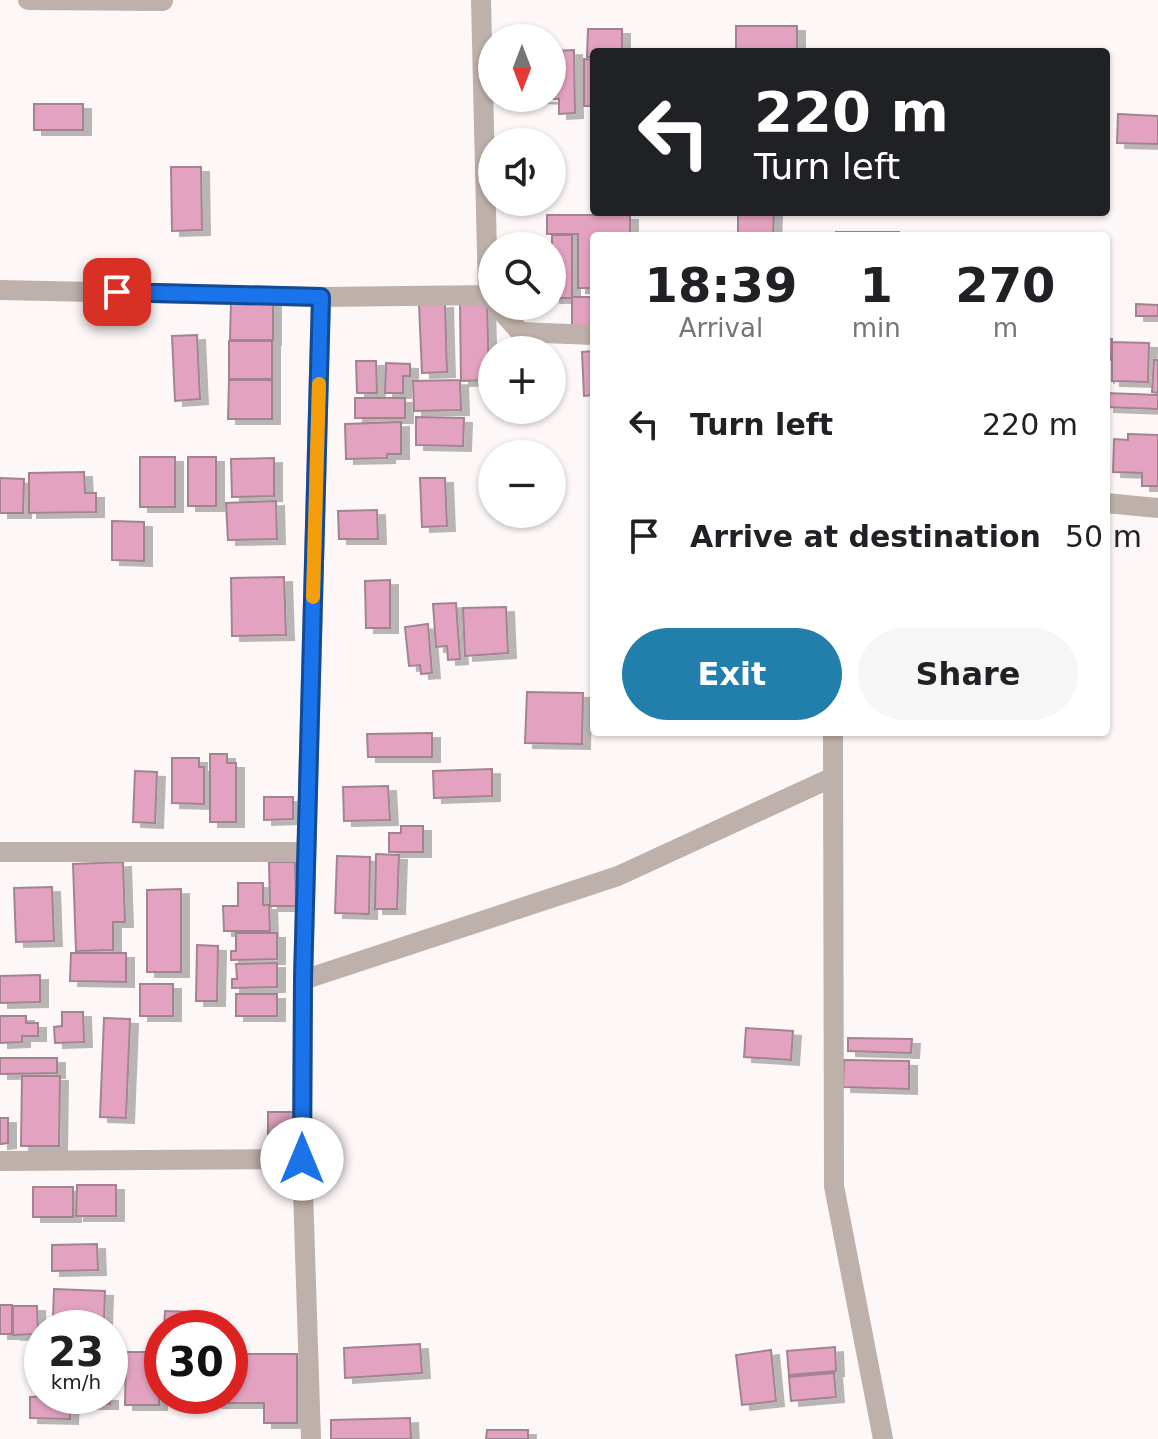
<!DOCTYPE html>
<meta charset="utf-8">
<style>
body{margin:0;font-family:"DejaVu Sans",sans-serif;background:#f6f6f6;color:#202124;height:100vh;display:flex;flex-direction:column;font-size:30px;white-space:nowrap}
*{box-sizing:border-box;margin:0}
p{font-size:26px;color:#757577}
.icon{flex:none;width:44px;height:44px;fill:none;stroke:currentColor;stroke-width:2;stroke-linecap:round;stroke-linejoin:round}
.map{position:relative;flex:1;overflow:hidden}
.sheet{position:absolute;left:590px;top:232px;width:520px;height:504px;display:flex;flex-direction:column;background:#fff;border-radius:8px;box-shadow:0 2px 6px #0004}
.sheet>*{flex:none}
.guide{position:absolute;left:590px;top:48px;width:520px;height:168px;border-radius:8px;box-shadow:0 2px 6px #0004;background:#202124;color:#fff;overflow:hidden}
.needle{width:52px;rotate:180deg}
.buttons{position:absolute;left:478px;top:24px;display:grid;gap:16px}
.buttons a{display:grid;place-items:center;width:88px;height:88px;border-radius:50%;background:#fff;box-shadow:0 2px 6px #0004;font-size:40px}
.speed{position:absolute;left:24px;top:1310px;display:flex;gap:16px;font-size:40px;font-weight:700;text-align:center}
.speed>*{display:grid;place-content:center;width:104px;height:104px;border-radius:50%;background:#fff;box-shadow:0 2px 6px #0004;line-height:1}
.speed small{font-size:20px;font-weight:400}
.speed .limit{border:12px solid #d22;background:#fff;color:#111}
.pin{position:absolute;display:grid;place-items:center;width:68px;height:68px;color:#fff;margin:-34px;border-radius:16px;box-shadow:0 4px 12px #0006}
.me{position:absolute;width:88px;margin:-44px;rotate:0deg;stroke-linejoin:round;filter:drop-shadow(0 0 6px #0008)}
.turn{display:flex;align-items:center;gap:28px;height:168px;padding:0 32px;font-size:36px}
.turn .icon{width:104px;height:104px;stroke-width:2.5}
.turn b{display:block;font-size:56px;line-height:68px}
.eta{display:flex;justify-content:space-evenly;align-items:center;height:136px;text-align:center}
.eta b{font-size:48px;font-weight:800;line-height:56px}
.primary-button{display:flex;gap:16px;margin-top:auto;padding:16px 32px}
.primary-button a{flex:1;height:92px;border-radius:48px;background:#227fac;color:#fff;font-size:32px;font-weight:800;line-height:92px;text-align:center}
.primary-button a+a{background:#f6f6f6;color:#202124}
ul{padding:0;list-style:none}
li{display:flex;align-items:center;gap:24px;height:112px;padding:0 32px}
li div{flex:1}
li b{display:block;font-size:30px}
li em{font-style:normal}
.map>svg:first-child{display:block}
</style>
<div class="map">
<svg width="1158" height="1439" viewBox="0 0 1158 1439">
<defs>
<filter id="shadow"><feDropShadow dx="8" dy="5" stdDeviation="0" flood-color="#0004"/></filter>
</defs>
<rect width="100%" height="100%" fill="#fef7f7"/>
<!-- building -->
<path fill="#e3a3c0" stroke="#a28491" stroke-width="2" filter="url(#shadow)" d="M736,26H797V52H736Z
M588,29H622V52H594V57H587Z
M574,50L575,113L559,114V99L533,98H552V51Z
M584,59L594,60V106H584Z
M34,104H83V130H34Z
M1118,114L1158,116V144L1117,143Z
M171,167H201L202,230L172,231Z
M738,212H774L773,236H738Z
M547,215H630V236H594V288H578V234H547Z
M836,232H899V236H836Z
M552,235H572V298H552Z
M572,297H594V326H572Z
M231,301H273V340H230Z
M487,302L489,380L461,381L460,303Z
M445,303L447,372L422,373L419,304Z
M1136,304L1158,305V316H1136Z
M197,335L200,399L175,401L172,336Z
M1106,339H1112L1111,360L1107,359L1106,379Z
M229,341H272V379H229Z
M1112,342L1149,343L1148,382L1112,381Z
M594,351V395L584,396L582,352Z
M1154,360H1158V393L1152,392Z
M356,361H376L377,393H357Z
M386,363L410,364V376H403V393H385Z
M229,380H272V419H228Z
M460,380L461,410L414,411L413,381Z
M1106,393L1158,395V409L1106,407Z
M355,398H405V418H355Z
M416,417L464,418L463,446L416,445Z
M401,422V454H387V458L346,459L345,424Z
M1128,434L1158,435V486H1142V473L1113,472L1114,439L1128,440Z
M140,457H175V507H140Z
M188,457H216V506H188Z
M274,458V496L232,497L231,459Z
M84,472L85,493H96V512L29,513V473Z
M0,478L24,479L23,513H0Z
M420,478H445L447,526L422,527Z
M276,501L277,539L228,540L226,503Z
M377,510L378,539H339L338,511Z
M112,521L144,522V561L112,560Z
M284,577L286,635L232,636L231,578Z
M390,580V628H366L365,581Z
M456,603L460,659L448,660L447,646L436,647L433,604Z
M506,607L508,653L465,656L463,608Z
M428,624L432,673L421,674L420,665L409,666L405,627Z
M527,692L583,693L582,744L525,743Z
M432,733V757H368L367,734Z
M210,754H227V763H236V822H210Z
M172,758H199V767H204V804L172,803Z
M492,769V796L434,798L433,771Z
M135,771L157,772L155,823L133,822Z
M388,786L390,820L344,821L343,787Z
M264,797H293V819L264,820Z
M401,826H423V852H389V833H401Z
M376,854L399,855L397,909H375Z
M337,856L370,857L369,914L335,913Z
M123,862L125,922H113V950L76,951L73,864Z
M269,862H295L296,906H270Z
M238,883H263V905H269L270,931H224L223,906H238Z
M52,887L54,941L16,942L14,888Z
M181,889V972H147V890Z
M236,933H277V959L231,960V951H236Z
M197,945L218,946L217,1001H196Z
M71,953H126V982L70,981Z
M277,963V987L232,988V979H237L236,964Z
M40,975V1002L0,1003V976Z
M140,984H173V1016H140Z
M236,994H277V1016H236Z
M62,1012H83L84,1042L55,1043L54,1027L62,1026Z
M0,1016H26V1023H38V1036H22V1042L0,1043Z
M104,1018L130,1019L126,1118L100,1117Z
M746,1028L793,1031L791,1060L744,1057Z
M848,1038L912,1039L911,1053L848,1051Z
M0,1058H57V1073L0,1074Z
M844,1060L909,1061V1089L843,1087Z
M22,1076H60L59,1146H21Z
M268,1112H297V1139H268Z
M0,1118H8V1143L0,1144Z
M77,1185H116V1216H76Z
M33,1187H73V1217H33Z
M97,1244L98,1270L52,1271V1245Z
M54,1289L105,1291L104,1319L53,1317Z
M0,1305H12V1334H0Z
M13,1306H37L38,1334L13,1335Z
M165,1311L192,1312L191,1328H164Z
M52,1319L102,1322V1328H52Z
M420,1344L422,1373L345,1378L344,1348Z
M835,1347L836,1371L789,1375L787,1351Z
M771,1350L776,1401L742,1405L736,1355Z
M126,1352H160L159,1405H125Z
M230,1354H297V1423H264V1403H214V1396H230Z
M834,1373L836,1397L791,1401L789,1377Z
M48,1396H71L70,1419L30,1418V1397Z
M83,1396H110V1404H83Z
M410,1418L411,1439H331V1420Z
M487,1430H528V1439H486Z"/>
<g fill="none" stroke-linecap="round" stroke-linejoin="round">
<!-- street -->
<path stroke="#beb0aa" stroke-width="20" d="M28,0L163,1
M481,0L488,295L492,300
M0,290L321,297L488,295
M497,306L520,332L594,335
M1106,503L1158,508
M833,732L834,1186L883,1439
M0,852H306
M303,980L618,876L831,778
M0,1161L302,1159
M311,1439L302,1159L303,980L321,297"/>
</g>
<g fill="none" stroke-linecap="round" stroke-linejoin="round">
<defs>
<path id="route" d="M117,292L321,297L303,980L302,1159"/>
</defs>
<!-- route casing -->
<use href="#route" stroke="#114b97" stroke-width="20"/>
<!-- route -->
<use href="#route" stroke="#1a73e8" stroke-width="14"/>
<!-- slow -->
<path stroke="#f59e0b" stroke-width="14" d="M313,597L319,384"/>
</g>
</svg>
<div class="buttons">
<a><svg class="needle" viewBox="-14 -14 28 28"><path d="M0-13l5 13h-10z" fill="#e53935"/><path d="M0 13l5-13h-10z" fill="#757577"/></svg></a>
<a><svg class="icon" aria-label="sound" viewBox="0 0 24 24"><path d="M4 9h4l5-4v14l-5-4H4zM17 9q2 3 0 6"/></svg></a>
<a><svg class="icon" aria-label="search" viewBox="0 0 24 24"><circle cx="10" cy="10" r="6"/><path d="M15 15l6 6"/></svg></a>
<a>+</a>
<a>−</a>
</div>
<div class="speed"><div>23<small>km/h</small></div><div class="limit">30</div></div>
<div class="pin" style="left:117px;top:292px;background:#d93025"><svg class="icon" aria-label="arrive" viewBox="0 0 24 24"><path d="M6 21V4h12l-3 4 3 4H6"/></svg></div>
<svg class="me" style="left:302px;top:1159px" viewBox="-20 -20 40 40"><circle r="19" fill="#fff"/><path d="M0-13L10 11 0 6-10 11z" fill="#1a73e8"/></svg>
<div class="guide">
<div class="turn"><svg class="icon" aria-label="left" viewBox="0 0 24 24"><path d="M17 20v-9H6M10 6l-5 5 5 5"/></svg><div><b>220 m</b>Turn left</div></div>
</div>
<section class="sheet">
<div class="eta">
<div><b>18:39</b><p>Arrival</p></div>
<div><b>1</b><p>min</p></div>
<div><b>270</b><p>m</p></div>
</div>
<ul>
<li><svg class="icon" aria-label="left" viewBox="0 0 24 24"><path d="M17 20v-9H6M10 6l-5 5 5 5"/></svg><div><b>Turn left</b></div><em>220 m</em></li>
<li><svg class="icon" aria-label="arrive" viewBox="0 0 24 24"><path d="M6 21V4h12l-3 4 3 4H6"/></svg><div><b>Arrive at destination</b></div><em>50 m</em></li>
</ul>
<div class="primary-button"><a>Exit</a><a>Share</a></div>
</section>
</div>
